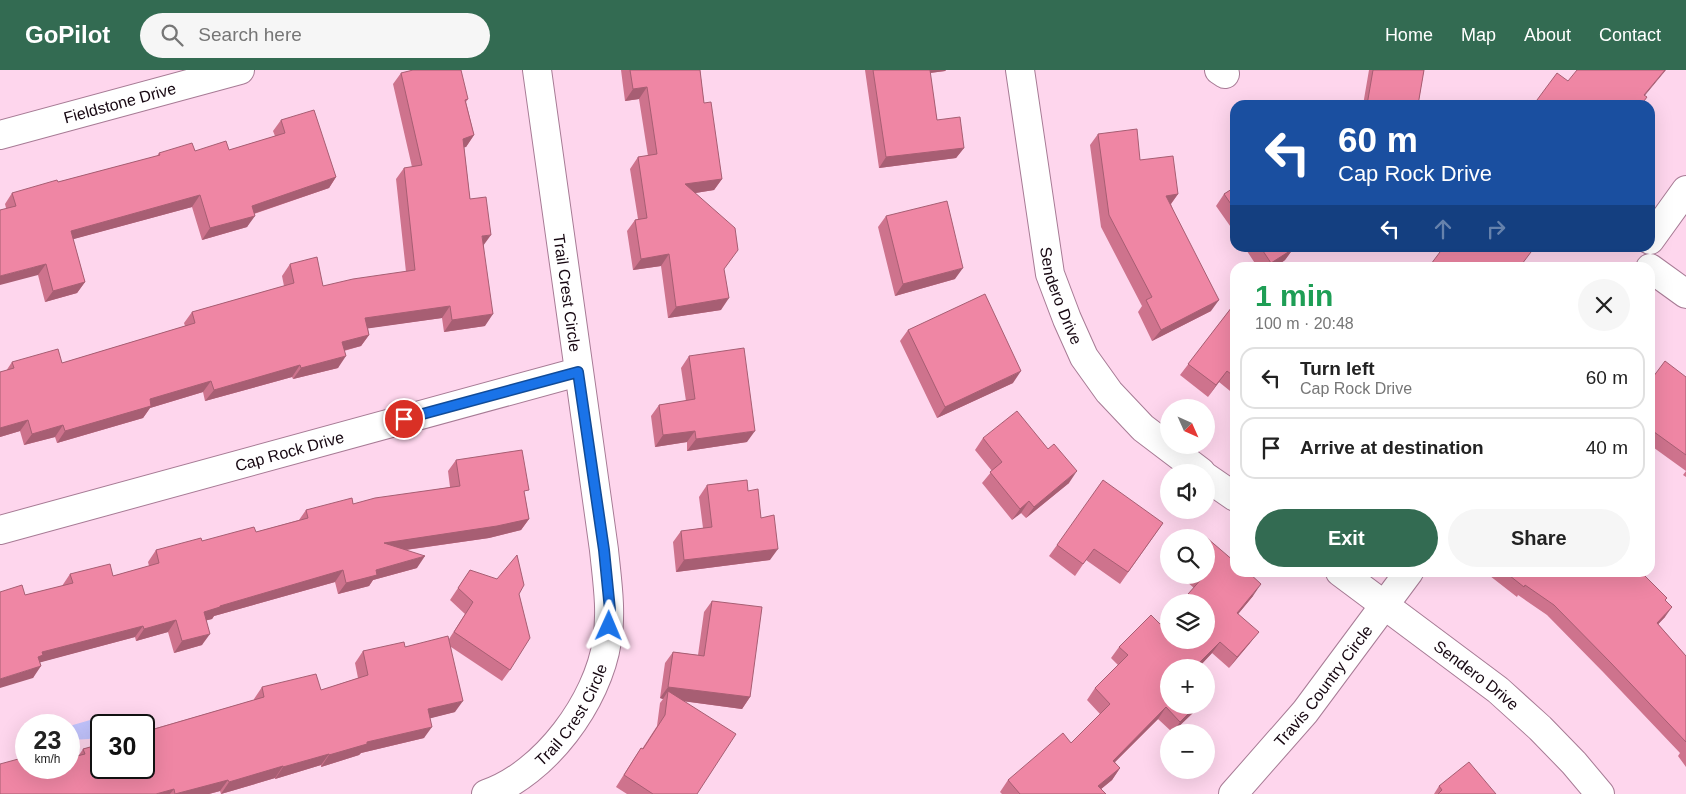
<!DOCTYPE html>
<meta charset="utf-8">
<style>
body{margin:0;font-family:Helvetica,sans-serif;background:#f6f6f6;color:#222;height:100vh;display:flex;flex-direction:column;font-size:19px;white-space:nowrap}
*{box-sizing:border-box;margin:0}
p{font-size:16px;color:#767676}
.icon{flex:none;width:28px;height:28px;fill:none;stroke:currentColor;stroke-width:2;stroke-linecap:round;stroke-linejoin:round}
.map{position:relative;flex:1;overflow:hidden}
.side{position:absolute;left:1230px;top:192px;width:425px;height:315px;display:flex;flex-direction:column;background:#fff;border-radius:15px;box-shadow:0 5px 20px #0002}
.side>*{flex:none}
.hud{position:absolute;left:1230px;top:30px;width:425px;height:152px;border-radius:15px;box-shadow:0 5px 20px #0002;background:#1a4fa0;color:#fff;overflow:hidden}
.needle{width:32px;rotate:135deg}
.controls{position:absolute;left:1160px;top:329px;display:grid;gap:10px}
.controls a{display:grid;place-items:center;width:55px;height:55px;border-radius:50%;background:#fff;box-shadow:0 5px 20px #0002;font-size:25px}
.speed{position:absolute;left:15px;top:644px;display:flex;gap:10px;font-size:25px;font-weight:700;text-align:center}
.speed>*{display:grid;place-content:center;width:65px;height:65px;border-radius:50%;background:#fff;box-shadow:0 5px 20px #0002;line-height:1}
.speed small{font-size:12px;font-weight:400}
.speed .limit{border:2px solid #111;border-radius:8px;background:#fff;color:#111}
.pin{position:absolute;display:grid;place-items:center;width:42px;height:42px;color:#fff;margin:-21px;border:2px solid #fff;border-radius:50%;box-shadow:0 1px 5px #0007}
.me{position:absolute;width:55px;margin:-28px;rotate:1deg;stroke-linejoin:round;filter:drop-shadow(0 0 4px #0008)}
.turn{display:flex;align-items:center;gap:18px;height:105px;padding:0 25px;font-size:22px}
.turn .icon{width:65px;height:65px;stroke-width:2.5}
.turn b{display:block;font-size:35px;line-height:42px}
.lanes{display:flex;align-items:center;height:48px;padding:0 25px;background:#0003;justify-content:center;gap:25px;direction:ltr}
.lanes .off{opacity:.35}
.round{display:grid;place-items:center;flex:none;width:52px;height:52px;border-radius:26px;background:#f6f6f6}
.headline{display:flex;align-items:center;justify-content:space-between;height:85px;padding:0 25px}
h1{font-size:30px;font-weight:700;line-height:38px;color:#1e9e55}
.cta{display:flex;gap:10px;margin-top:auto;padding:10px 25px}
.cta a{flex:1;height:58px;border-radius:30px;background:#336b52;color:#fff;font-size:20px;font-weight:700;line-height:58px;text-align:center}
.cta a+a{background:#f6f6f6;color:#222}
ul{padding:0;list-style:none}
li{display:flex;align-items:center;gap:15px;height:62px;margin:0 10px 8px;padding:0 15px;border:2px solid #e0e0e0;border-radius:15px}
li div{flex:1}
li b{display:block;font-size:19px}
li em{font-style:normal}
header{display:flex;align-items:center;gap:30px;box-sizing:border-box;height:70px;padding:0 25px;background:#336b52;color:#fff}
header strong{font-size:24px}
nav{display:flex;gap:28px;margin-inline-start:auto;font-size:18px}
.search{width:350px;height:45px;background:#f6f6f6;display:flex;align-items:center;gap:12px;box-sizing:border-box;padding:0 18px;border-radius:28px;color:#767676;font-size:19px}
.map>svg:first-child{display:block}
</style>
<header>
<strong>GoPilot</strong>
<div class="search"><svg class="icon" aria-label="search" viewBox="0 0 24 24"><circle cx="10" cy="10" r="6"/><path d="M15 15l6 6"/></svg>Search here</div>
<nav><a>Home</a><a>Map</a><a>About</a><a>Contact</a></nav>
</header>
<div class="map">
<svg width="1686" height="724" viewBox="0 0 1686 724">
<rect width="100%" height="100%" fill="#fed6ed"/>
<!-- water -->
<path fill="#c2c4fd" d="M104,646L108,655H101V664L89,669L69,670V658L73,655Z"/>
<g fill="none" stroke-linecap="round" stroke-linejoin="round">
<defs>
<g id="minor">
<path id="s1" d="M1020,0L1050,204L1067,249L1084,287L1109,322L1143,358L1201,402"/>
<path d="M1219,0L1225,4"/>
<path id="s2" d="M0,65L240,0"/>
<path d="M1650,170L1686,120"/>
<path d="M1650,198L1686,224"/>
<path d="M1206,407L1235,427"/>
<path id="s3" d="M0,460L578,302"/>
<path id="s4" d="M1340,502L1498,620L1540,658L1574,693L1600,724"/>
<path id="s5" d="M486,724C545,704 598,631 607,571C612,541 607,510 604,480L537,0"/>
<path id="s6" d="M1233,724L1305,642L1409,502"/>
</g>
</defs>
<!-- minor casing -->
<use href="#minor" stroke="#a77b95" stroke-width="30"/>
<!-- minor -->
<use href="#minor" stroke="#fff" stroke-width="28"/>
</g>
<!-- wall -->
<path fill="#ce738d" d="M621,0H700L704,33L722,109L714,120L695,123L724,200L721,240L668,248L661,196L633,200L627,161L635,150L638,149L630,99L638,87L648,86L639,29L625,31Z
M865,0H946L945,1L930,3L937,50L964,78L956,88L879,98Z
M1369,0H1424L1418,35H1363Z
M401,3L468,29L466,32L474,65L466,77H464L470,129L484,176L485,256L444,262L442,248L368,258L369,265L361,276L344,281L338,298L293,309L292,307L205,331L203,322L150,338L143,348L57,373L55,367L24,375L20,361L0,367V302L6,301L12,292L62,293L185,256L184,253L192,242L284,216L282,206L290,194L323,216L406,202L396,109L404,98L412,97L393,14Z
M281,50L336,107L329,118L254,144L247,157L202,170L192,137L73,169L85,212L77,223L45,232L38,205L6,138L5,134L12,123L58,112L157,86L159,83L195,81L229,80L275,66L273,61Z
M1098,64L1140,90L1178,124L1171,134L1211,241L1152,271L1138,242L1142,236L1101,157L1090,75Z
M1235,117V163L1216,136L1224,124Z
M886,146L955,209L895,226L878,157Z
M1245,178H1293V179L1285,190L1274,198H1258Z
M1235,233V325L1219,312L1208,327L1180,305Z
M908,260L1013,313L937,348L900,271Z
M689,286L747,372L687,381V372L655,377L651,346L659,335L686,331L681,298Z
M1686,307V407L1683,405L1686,401L1650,375V311Z
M983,368L1069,413L1026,448L1021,443L1012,450L982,413L992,401L975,380Z
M456,390L525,426L529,449L521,460L489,468L406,480L417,498L373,510L369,516L338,524L335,512L214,546L212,549L207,550L202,575L174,583L168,562L136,571L135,567L40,592L33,608L25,525L62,516L70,504L113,506L149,496L148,492L156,480L256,462L299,450L306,440L353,434L450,417L448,401Z
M707,415L748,421L761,448L770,490L676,502L673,472L681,461L703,458L699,427Z
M1163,453L1120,514L1086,490L1075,506L1049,486L1057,475Z
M470,500L519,524L510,600L502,611L451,577L455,642L430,648L424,668L361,683L359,685L321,697V695L275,709V708L221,724L220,721L209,724H0L25,698H32L79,685L83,679L254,630V629L262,617L321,620L358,608L355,593L363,581L405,577L449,569L465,544L450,530Z
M1492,502H1641L1665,531V547L1658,554L1686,586V697L1678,686L1680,683L1604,603L1547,545L1518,525L1517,527L1490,506Z
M1179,505H1206L1253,526L1238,544L1250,573L1229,598L1212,583L1198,598H1169L1197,639L1173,662H1172L1158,649L1115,692L1120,698L1112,710L1101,719L1106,724H1002L1000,722L1008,710L1071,673L1100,644L1087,630L1095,618L1118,595L1111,588L1119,577L1169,570L1194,518Z
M712,531L750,627L742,639L683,631L697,724H627L616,717L633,690L641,678L642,679L657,656L660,633L663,629L660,628L665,593L673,582L698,585L704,542Z
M1439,716L1496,724H1434Z"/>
<!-- shaded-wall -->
<path fill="#a75e73" d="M925,0H946L945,1L922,4Z
M1665,0H1666L1637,35L1644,25Z
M647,17L639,29L625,31L633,19Z
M474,65L466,77L455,80L463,69Z
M964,78L956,88L879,98L886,87Z
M336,107L329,118L244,147L252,136Z
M722,109L714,120L677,126L685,114Z
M1178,124L1170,135L1166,126Z
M200,125L192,137L63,172L71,161Z
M255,146L247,157L202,170L210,158Z
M491,165L483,176L482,166Z
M1293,179L1285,190L1274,198H1269L1271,193Z
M669,184L661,196L633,200L641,189Z
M46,194L38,205L0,215V206Z
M963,198L955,209L895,226L903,214Z
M85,212L77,223L45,232L53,221Z
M729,228L721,240L668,248L676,237Z
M1219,230L1211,241L1152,271L1161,260Z
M450,236L442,248L357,260L365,248Z
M493,244L485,256L444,262L452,250Z
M369,265L361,276L334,283L342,272Z
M346,286L338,298L293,309L301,298Z
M300,295L292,307L205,331L214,320Z
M1021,301L1013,313L937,348L945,337Z
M1227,301L1219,312L1208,327L1216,315Z
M211,311L203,322L150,338L143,348L57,373L65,361L150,329Z
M28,350L20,361L0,367V358Z
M63,355L55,367L24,375L32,364Z
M695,361L687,372L655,377L663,365Z
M755,361L747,372L687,381L696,369Z
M1077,401L1069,413L1026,448L1034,437Z
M1029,431L1021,443L1012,450L1020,439Z
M529,449L521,460L489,468L376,484L384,473Z
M778,479L770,490L676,502L684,490Z
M425,486L417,498L373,510L369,516L338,524L346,513L376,500Z
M343,500L335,512L214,546L212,549L196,553L204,542L220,536Z
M1261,514L1253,526L1229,555L1237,543Z
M1672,537L1665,547L1650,563L1657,553Z
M176,550L168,562L136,571L144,559Z
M143,556L135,567L38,593V587L42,582Z
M1259,562L1250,573L1229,598L1237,587Z
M210,564L202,575L174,583L182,571Z
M1220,572L1212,583L1198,598H1194Z
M41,596L33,608L0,618V609Z
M668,617L750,627L742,639L667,629L668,621L663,629L660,628Z
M463,631L455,642L420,651L428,639Z
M1197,635H1199L1197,639L1173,662L1180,652Z
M1166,637L1158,649L1105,702L1113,691Z
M432,657L424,668L361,683L359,685L321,697L329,685L367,672Z
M329,684L321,695L275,709L283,697Z
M283,696L275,708L221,724L229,712Z
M1120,698L1112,710L1095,724L1098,716Z
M228,710L220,721L209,724H174Z
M174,719L170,724H156Z"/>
<!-- building -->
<path fill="#ef86a4" stroke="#a75e73" d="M413,0H461L468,29L465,30L474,65L463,69L470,129L486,127L491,165L482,166L493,244L452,250L450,236L365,248L369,265L342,272L346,286L301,298L300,295L214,320L211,311L150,329L151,336L65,361L63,355L32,364L28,350L0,358V302L14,298L12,292L58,279L62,293L195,253L192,242L294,213L290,194L317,187L323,216L353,209L415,200L404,98L422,95L401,3Z
M630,0H700L704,33L711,32L722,109L685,114L735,158L738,180L724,199L729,228L676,237L669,184L641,189L635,150L647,148L638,87L657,84L647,17L633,19Z
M873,0H930L937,50L960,47L964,78L886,87Z
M1373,0H1424L1418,35H1367Z
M1577,0H1665L1644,25L1647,27L1641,35H1535L1534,34L1557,3L1568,11Z
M314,40L336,107L252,136L255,146L210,158L200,125L71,161L85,212L53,221L46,194L0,206V140L16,136L12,123L57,110L58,112L160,85L159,83L192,73L195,81L226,71L229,80L285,63L281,50Z
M1137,59L1140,90L1173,86L1178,124L1166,126L1219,230L1161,260L1146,230L1152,227L1109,145L1098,64Z
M1235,117V140L1224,124Z
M947,131L963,198L903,214L886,146Z
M1261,178H1293V179L1271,193Z
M1443,178H1534L1519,198H1428Z
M985,224L1021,301L945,337L908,260Z
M1235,233V307L1227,301L1216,315L1188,294Z
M744,278L755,361L696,369L695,361L663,365L659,335L695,329L689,286Z
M1665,291L1686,307V385L1650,359V311Z
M1017,341L1048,379L1054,374L1077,401L1034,437L1029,431L1020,439L990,402L1002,392L983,368Z
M522,380L529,420L524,421L529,449L497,456L384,473L425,486L376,500L377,505L346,513L343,500L220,536V537L204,542L210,564L182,571L176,550L144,559L143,556L42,582L43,585L38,587L41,596L0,609V522L22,515L25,525L73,513L70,504L110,494L113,506L159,493L156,480L201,468L202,471L254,457L256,462L308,448L306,440L352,428L353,434L375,428L460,416L456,390Z
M747,410L748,421L758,419L761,448L774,445L778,479L684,490L681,461L712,457L707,415Z
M1103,410L1163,453L1128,502L1094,479L1083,494L1057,475Z
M1207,468L1235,492V502H1248L1261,514L1237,543L1259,562L1237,587L1220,572L1194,598H1169V635H1197L1180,652L1166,637L1113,691L1120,698L1098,716L1106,724H1020L1008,710L1063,663L1071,673L1110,634L1095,618L1128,585L1119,577L1151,545L1160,554L1169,545V570H1206V532H1181L1203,507L1201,505H1206V470Z
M517,485L524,515L519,524L530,568L510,600L454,562L473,532L458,518L470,500L497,509Z
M1505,502H1641L1667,528L1665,530L1672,537L1657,553L1686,586V672L1611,593L1554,535L1525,515L1524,517Z
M712,531L762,537L750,627L668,617L673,582L704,586Z
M448,566L463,631L428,639L432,657L367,672V674L329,685V684L283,697V696L229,712L228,710L175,724L174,719L156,724H0V694L22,688L25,698H69V688L85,684L83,679L101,674V698H144V662L264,627L262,617L316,604L321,620L368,605L363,581L404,572L405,577Z
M668,621L736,664L697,724H653L624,705L641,678L643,679L665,645Z
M1469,692L1496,724H1438L1442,720L1439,716Z"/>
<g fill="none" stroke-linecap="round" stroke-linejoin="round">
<defs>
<path id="route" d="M404,349L578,302L604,480L610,540L609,556"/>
</defs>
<!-- route casing -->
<use href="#route" stroke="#114b97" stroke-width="12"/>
<!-- route -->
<use href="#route" stroke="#1a73e8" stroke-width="9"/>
</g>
<g text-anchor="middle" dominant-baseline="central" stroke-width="4" stroke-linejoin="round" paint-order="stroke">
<!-- street labels -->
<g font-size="16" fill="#160711" stroke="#fff">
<text stroke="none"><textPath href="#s2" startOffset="124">Fieldstone Drive</textPath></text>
<text transform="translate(567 223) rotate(82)">Trail Crest Circle</text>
<text stroke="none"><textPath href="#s1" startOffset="230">Sendero Drive</textPath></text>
<text stroke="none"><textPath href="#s3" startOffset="300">Cap Rock Drive</textPath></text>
<text stroke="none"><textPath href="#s4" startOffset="171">Sendero Drive</textPath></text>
<text stroke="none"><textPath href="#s6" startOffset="141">Travis Country Circle</textPath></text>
<text stroke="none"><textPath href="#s5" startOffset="120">Trail Crest Circle</textPath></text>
</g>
</g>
</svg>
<div class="controls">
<a><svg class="needle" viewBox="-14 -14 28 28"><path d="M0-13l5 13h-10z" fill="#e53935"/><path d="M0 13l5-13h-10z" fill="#767676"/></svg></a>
<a><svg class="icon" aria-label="sound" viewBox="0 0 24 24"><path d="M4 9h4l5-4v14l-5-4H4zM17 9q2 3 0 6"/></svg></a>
<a><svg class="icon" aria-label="search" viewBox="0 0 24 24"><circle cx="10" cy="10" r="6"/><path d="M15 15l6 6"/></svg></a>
<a><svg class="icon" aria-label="layers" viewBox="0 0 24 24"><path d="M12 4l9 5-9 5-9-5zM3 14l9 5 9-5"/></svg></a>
<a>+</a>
<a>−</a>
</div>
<div class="speed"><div>23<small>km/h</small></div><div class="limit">30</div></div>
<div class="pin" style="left:404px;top:349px;background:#d93025"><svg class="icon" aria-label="arrive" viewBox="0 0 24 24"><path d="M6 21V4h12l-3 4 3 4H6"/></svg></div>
<svg class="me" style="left:609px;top:556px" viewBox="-20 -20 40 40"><path d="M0-17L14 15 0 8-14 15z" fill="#1a73e8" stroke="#fff" stroke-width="4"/></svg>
<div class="hud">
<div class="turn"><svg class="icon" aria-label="left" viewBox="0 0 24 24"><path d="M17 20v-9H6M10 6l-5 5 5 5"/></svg><div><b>60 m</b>Cap Rock Drive</div></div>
<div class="lanes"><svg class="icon" aria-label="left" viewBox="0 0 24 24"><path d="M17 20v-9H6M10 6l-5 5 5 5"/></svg><svg class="icon off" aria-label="ahead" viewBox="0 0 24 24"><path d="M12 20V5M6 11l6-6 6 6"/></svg><svg class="icon off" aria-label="right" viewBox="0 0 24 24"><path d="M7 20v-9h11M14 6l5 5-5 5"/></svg></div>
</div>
<section class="side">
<div class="headline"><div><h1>1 min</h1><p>100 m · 20:48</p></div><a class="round"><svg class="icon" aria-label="close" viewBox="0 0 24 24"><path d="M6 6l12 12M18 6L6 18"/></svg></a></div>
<ul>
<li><svg class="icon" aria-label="left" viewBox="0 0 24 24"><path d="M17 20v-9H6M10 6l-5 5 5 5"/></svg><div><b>Turn left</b><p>Cap Rock Drive</p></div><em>60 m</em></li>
<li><svg class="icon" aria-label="arrive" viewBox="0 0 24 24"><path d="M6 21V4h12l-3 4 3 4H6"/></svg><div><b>Arrive at destination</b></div><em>40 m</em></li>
</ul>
<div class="cta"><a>Exit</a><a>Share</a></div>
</section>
</div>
